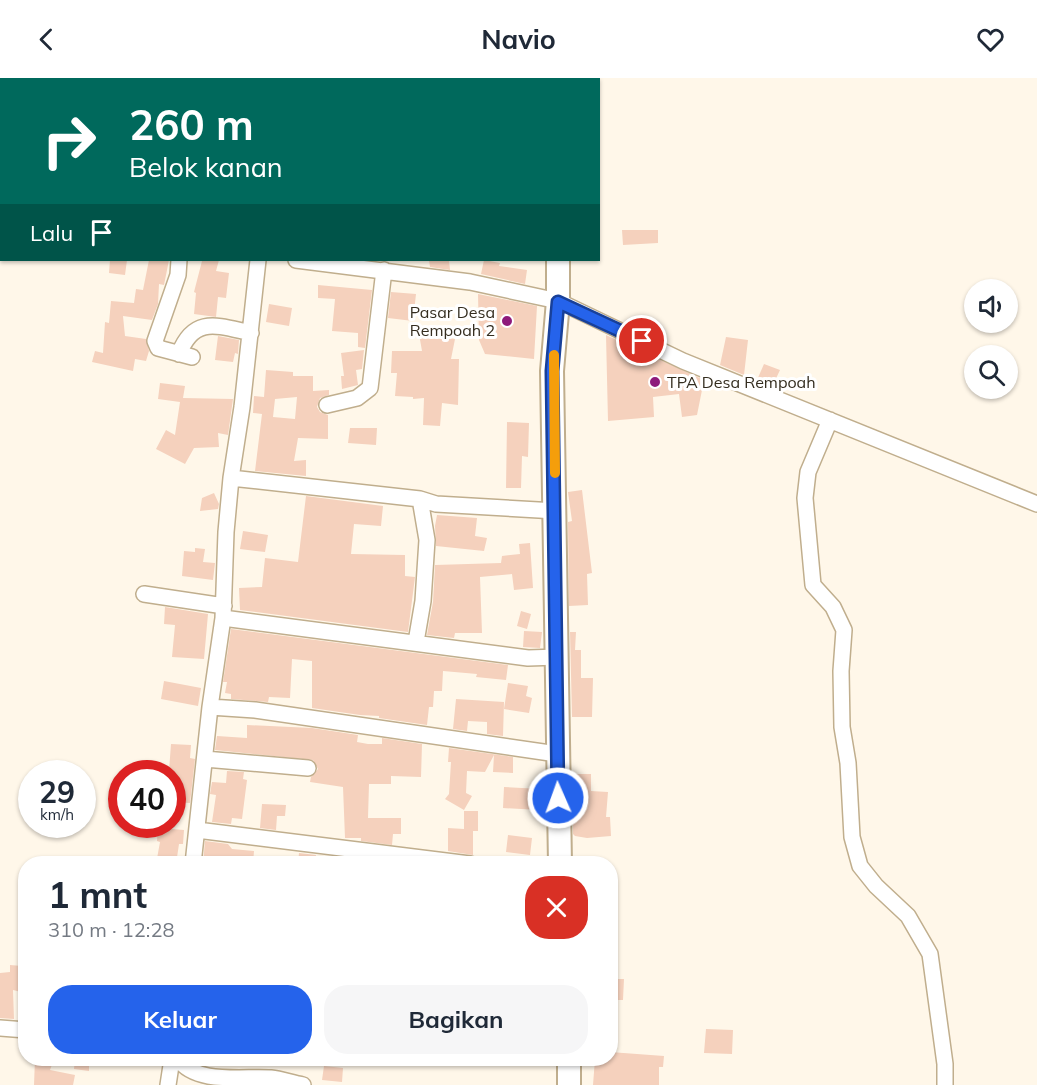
<!DOCTYPE html>
<html lang="id">
<meta charset="utf-8">
<style>
body{margin:0;font-family:Mulish,sans-serif;background:#f6f6f7;color:#1f2937;height:100vh;display:flex;flex-direction:column;font-size:22px;white-space:nowrap}
*{box-sizing:border-box;margin:0}
p{font-size:20px;color:#747a83}
.icon{flex:none;width:33px;height:33px;fill:none;stroke:currentColor;stroke-width:2;stroke-linecap:round;stroke-linejoin:round}
.map{position:relative;flex:1;overflow:hidden}
.drawer{position:absolute;left:18px;top:778px;width:600px;height:210px;display:flex;flex-direction:column;background:#fff;border-radius:24px;box-shadow:0 2px 4px #0004}
.drawer>*{flex:none}
.guide{position:absolute;left:0px;top:0px;width:600px;height:183px;box-shadow:0 2px 4px #0004;background:#00695c;color:#fff;overflow:hidden}
.tools{position:absolute;left:964px;top:201px;display:grid;gap:12px}
.tools a{display:grid;place-items:center;width:54px;height:54px;border-radius:50%;background:#fff;box-shadow:0 2px 4px #0004;font-size:30px}
.speed{position:absolute;left:18px;top:682px;display:flex;gap:12px;font-size:30px;font-weight:700;text-align:center}
.speed>*{display:grid;place-content:center;width:78px;height:78px;border-radius:50%;background:#fff;box-shadow:0 2px 4px #0004;line-height:1}
.speed small{font-size:15px;font-weight:400}
.speed .limit{border:9px solid #d22;background:#fff;color:#111}
.pin{position:absolute;display:grid;place-items:center;width:51px;height:51px;color:#fff;margin:-26px;border:3px solid #fff;border-radius:50%;box-shadow:0 2px 6px #0007}
.me{position:absolute;width:66px;margin:-33px;rotate:358deg;stroke-linejoin:round;filter:drop-shadow(0 0 4px #0008)}
.turn{display:flex;align-items:center;gap:21px;height:126px;padding:0 30px;font-size:27px}
.turn .icon{width:78px;height:78px;stroke-width:2.5}
.turn b{display:block;font-size:42px;line-height:51px}
.then{display:flex;align-items:center;height:57px;padding:0 30px;background:#0003;gap:12px;font-size:22px}
.round{display:grid;place-items:center;flex:none;width:63px;height:63px;border-radius:24px;background:#f6f6f7}
.head{display:flex;align-items:center;justify-content:space-between;height:102px;padding:0 30px}
h1{font-size:36px;font-weight:700;line-height:45px}
.button{display:flex;gap:12px;margin-top:auto;padding:12px 30px}
.button a{flex:1;height:69px;border-radius:24px;background:#2563eb;color:#fff;font-size:24px;font-weight:700;line-height:69px;text-align:center}
.button a+a{background:#f6f6f7;color:#1f2937}
header{display:flex;justify-content:space-between;align-items:center;height:78px;padding:0 30px;background:#fff;font-size:27px;font-weight:700}
.map>svg:first-child{display:block}
</style>
<header><svg class="icon" aria-label="back" viewBox="0 0 24 24"><path d="M15 5l-7 7 7 7"/></svg>Navio<svg class="icon" aria-label="heart" viewBox="0 0 24 24"><path d="M12 20l-8-8c-3-5 5-10 8-4 3-6 11-1 8 4z"/></svg></header>
<div class="map">
<svg width="1037" height="1007" viewBox="0 0 1037 1007">
<rect width="100%" height="100%" fill="#fff7e9"/>
<!-- green -->
<path fill="#b5d2b8" d="M0,0H130L2,2L1,118Z"/>
<!-- building -->
<path fill="#f5d1bd" fill-rule="evenodd" d="M622,152H658V165L623,167Z
M110,182H127L125,197L109,195Z
M149,182H169L164,207L159,206L158,226L152,242L123,238L125,258L146,261L149,273L146,283L135,281L133,293L92,284L95,273L103,275L105,244L109,245L111,223L134,225L136,211L143,212Z
M219,182L216,193L229,195L226,220L218,219L216,239L194,236L196,215L194,214L202,183Z
M429,182H449L450,192L430,189Z
M484,182L500,185L499,188L527,192L525,206L481,196Z
M318,207L372,212L365,270L358,269V255L332,253L335,221L318,220Z
M391,214L416,216L413,243L388,240Z
M478,216L537,228L534,281L485,276L479,262Z
M269,226L292,230L289,248L266,244Z
M419,256L455,261L451,281H459L458,327L442,325L440,348L423,347L424,320L413,321V319L395,318L397,295H391L392,273H422Z
M606,257L704,302L697,337L682,339L679,316L653,319L654,339L608,343Z
M218,258L239,262L238,276L235,275L233,284L215,282Z
M726,259L748,262L744,297L720,287Z
M364,272L362,291L356,292L358,307L342,311L341,298H344L341,275Z
M764,286L780,292L772,309L757,302Z
M266,292L293,294V298H313V313L329,312V317L320,320L317,329L320,334L328,337V361L298,360L294,383L306,382V398L255,393L262,336L253,335L254,318L264,319ZM297,319L295,341L273,339L275,321Z
M160,305L185,308L183,320L233,321L228,357L218,355L219,369L194,370L185,386L156,371L166,352L175,357L180,324L158,321Z
M507,344L529,345L528,379L522,378L521,410H506Z
M350,350H377L376,367L348,365Z
M582,412L592,495L587,496L588,527L569,528L568,444L572,443L568,414Z
M214,415L219,426L218,431L200,433L202,420Z
M306,418L383,428L381,448L354,446L351,476L405,477V498L415,499L408,554L240,532L239,510L262,509L265,480L298,484Z
M437,437L477,440L475,458L487,460L484,473L436,468L435,448Z
M243,453L268,457L265,474L240,471Z
M530,465L533,510L514,512L512,496L480,499L482,555H455L454,560L427,557L433,524L435,487L501,485L502,478L520,476L519,466Z
M195,470L205,471L203,484L215,485L213,502L182,498L184,473L195,474Z
M165,529L208,536L204,581L172,579L175,547L164,546Z
M521,533L531,536L527,551L517,548Z
M231,551L508,587L506,602L476,599L477,596L443,593L442,613H434L433,629H429L427,647L379,640V638L360,637L312,630V583L292,581L290,620L269,619L268,624L231,621V616L225,615L227,604H223Z
M524,553L542,554L540,570L523,569Z
M570,554H576L575,572H581V600H593L592,639H572Z
M164,603L201,610L198,628L161,621Z
M508,605L528,608L526,618L532,620L529,635L504,631Z
M456,621L504,624L503,658L487,656V644L468,643L467,653L453,651Z
M247,647L312,650L358,657L357,664L368,666H382V660L422,666L421,699L391,698V706H369L368,740H401V756H393L392,767L361,763V760H345L343,709L310,704L311,699L318,691L313,682L215,672L217,658L247,660Z
M171,666L191,667L190,680L195,681L190,725L172,724V693H169Z
M449,670L513,679V695L493,694L494,677L485,694L467,693L466,715L472,718L464,732L445,721L449,716L451,684H448Z
M227,693L244,694L243,701L247,702L242,741L232,740L231,746L212,744L216,717L210,716L212,704L226,705Z
M573,696H591V713L608,714L606,739H610L611,758L587,760L575,758L573,756Z
M504,709L541,711L539,732L503,730Z
M262,726L286,727L285,738H277L276,752L260,750Z
M464,733H478V753H473V777L448,773V750L464,751Z
M158,750L184,752L183,766H179L176,786H156L160,764L157,763Z
M508,757L532,760L530,777L506,774Z
M205,763L228,766L232,771L254,773L253,786H239V782L216,778L215,786H203Z
M299,775L316,777L315,786H298Z
M10,887L22,888L21,914L13,912L14,941L0,940V895L10,894Z
M610,901H624L623,922H610Z
M706,951L733,952L732,976L704,975Z
M610,974L664,978L663,989H659V1007H593L595,981H610Z
M35,981H54L50,992L75,997L73,1007H34Z
M75,981H89V993L74,991Z
M324,988L343,990L342,1004L322,1002Z"/>
<g fill="none" stroke-linecap="round" stroke-linejoin="round">
<defs>
<path id="street" d="M0,130H2
M179,182L178,197L155,263L158,270L192,279
M296,182L470,204L558,223L683,283L1037,426
M179,276C194,237 218,248 251,255
M327,327L357,320L370,310L384,192
M830,342L808,394L805,420L813,507L833,529L844,552L841,593L842,649L848,685L852,759L860,788L876,808L908,838L930,876L945,986V1007
M231,400L420,421L436,426L556,433
M144,516L224,528
M223,540L528,580L558,579
M416,564L423,523L427,462L420,421
M210,629L255,632L557,676
M205,681L308,690
M197,752L470,786
M193,786L210,629L223,540L226,454L231,400L242,329L258,182
M0,950L26,952
M178,981C196,1007 243,998 271,1000C281,1001 292,1005 303,1007
M168,1007L172,981"/>
<path id="secondary" d="M548,0L549,2
M558,182V223L552,293L560,786
M569,981V1007"/>
</defs>
<!-- street casing -->
<use href="#street" stroke="#c0ae8d" stroke-width="18"/>
<!-- secondary casing -->
<use href="#secondary" stroke="#c0ae8d" stroke-width="26"/>
<!-- street -->
<use href="#street" stroke="#fff" stroke-width="15"/>
<!-- secondary -->
<use href="#secondary" stroke="#fff" stroke-width="22"/>
</g>
<g fill="none" stroke-linecap="round" stroke-linejoin="round">
<defs>
<path id="route" d="M558,720L552,293L558,224L642,263"/>
</defs>
<!-- route casing -->
<use href="#route" stroke="#184099" stroke-width="15"/>
<!-- route -->
<use href="#route" stroke="#2563eb" stroke-width="10"/>
<!-- slow -->
<path stroke="#f59e0b" stroke-width="10" d="M554,277L555,395"/>
</g>
<!-- markers -->
<g fill="#8e1a7b" stroke="#fff" stroke-width="2">
<circle cx="507" cy="243" r="6"/>
<circle cx="655" cy="304" r="6"/>
</g>
<g text-anchor="middle" dominant-baseline="central" stroke-width="6" stroke-linejoin="round" paint-order="stroke">
<!-- poi labels -->
<g font-size="16" fill="#342d1f" stroke="#fff" text-anchor="end">
<text x="495" y="234">Pasar Desa<tspan x="495" dy="18">Rempoah 2</tspan></text>
<text x="667" y="304" text-anchor="start">TPA Desa Rempoah</text>
</g>
</g>
</svg>
<div class="tools">
<a><svg class="icon" aria-label="sound" viewBox="0 0 24 24"><path d="M4 9h4l5-4v14l-5-4H4zM17 9q2 3 0 6"/></svg></a>
<a><svg class="icon" aria-label="search" viewBox="0 0 24 24"><circle cx="10" cy="10" r="6"/><path d="M15 15l6 6"/></svg></a>
</div>
<div class="speed"><div>29<small>km/h</small></div><div class="limit">40</div></div>
<div class="pin" style="left:642px;top:263px;background:#d93025"><svg class="icon" aria-label="arrive" viewBox="0 0 24 24"><path d="M6 21V4h12l-3 4 3 4H6"/></svg></div>
<svg class="me" style="left:558px;top:720px" viewBox="-20 -20 40 40"><circle r="17" fill="#2563eb" stroke="#fff" stroke-width="3"/><path d="M0-11L8 9 0 5-8 9z" fill="#fff"/></svg>
<div class="guide">
<div class="turn"><svg class="icon" aria-label="right" viewBox="0 0 24 24"><path d="M7 20v-9h11M14 6l5 5-5 5"/></svg><div><b>260 m</b>Belok kanan</div></div>
<div class="then">Lalu<svg class="icon" aria-label="arrive" viewBox="0 0 24 24"><path d="M6 21V4h12l-3 4 3 4H6"/></svg></div>
</div>
<section class="drawer">
<div class="head"><div><h1>1 mnt</h1><p>310 m · 12:28</p></div><a class="round" style="background:#d93025;color:#fff"><svg class="icon" aria-label="close" viewBox="0 0 24 24"><path d="M6 6l12 12M18 6L6 18"/></svg></a></div>
<div class="button"><a>Keluar</a><a>Bagikan</a></div>
</section>
</div>
